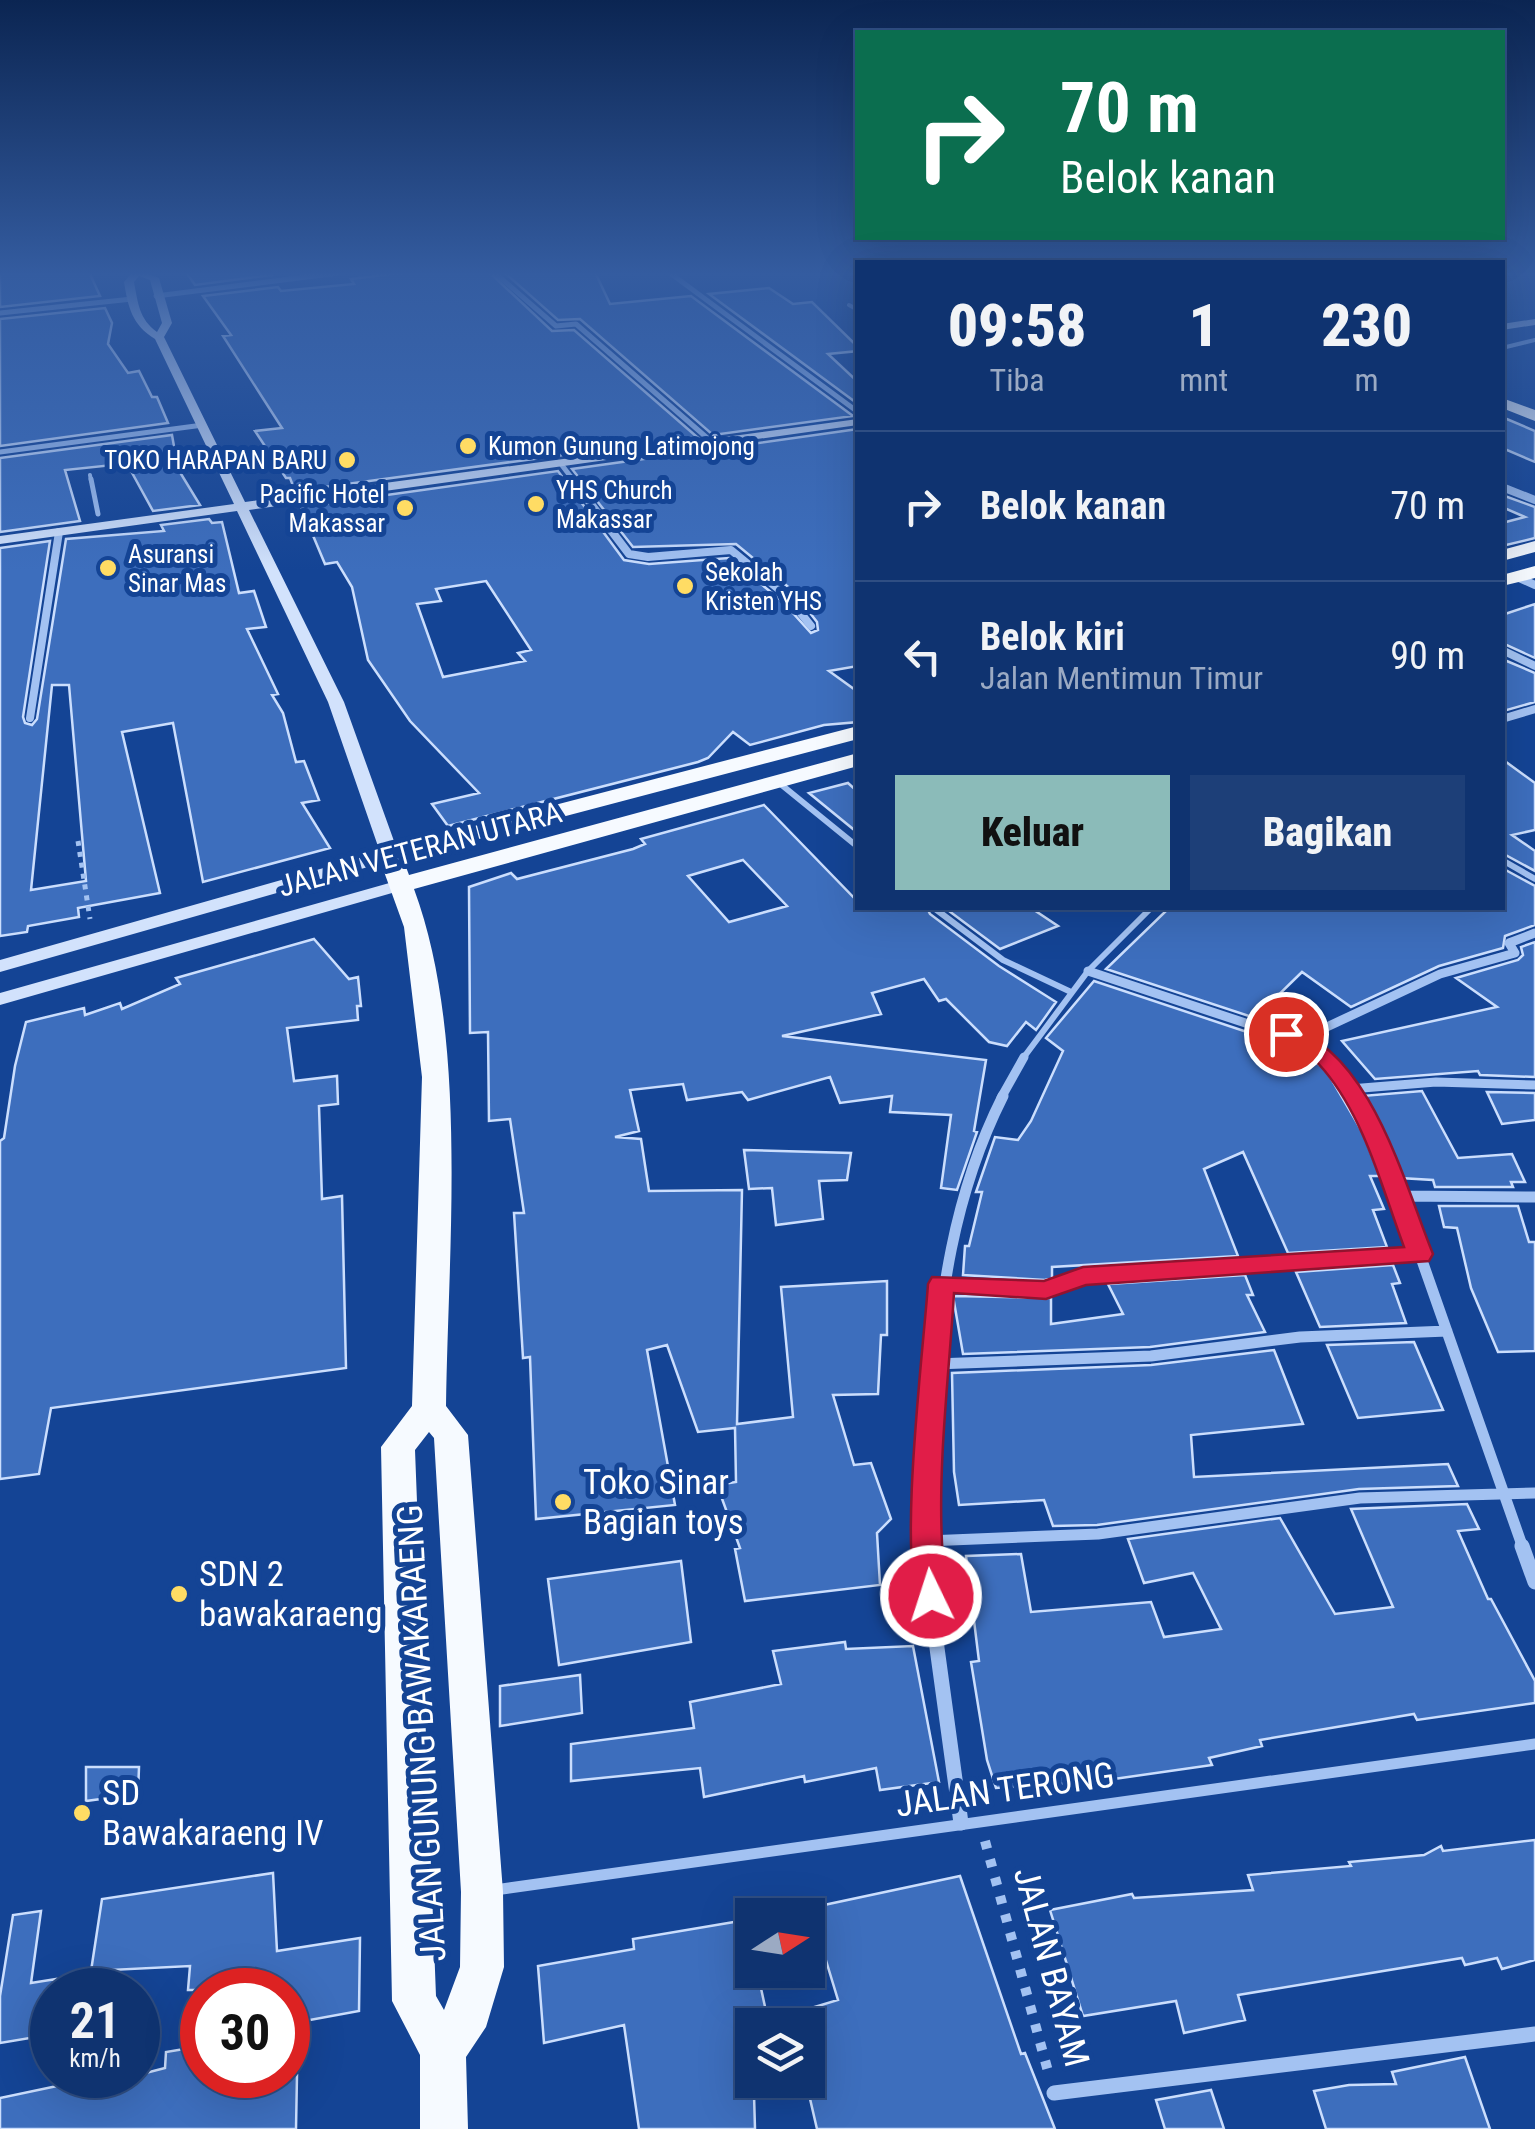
<!DOCTYPE html>
<html lang="id">
<style>
body{margin:0;font-family:"Roboto Condensed",sans-serif;background:#1d3f78;color:#f1f3f6;height:100vh;display:flex;flex-direction:column;font-size:38px;white-space:nowrap}
*{box-sizing:border-box;margin:0}
p{font-size:32px;color:#9baac3}
.icon{flex:none;width:55px;height:55px;fill:none;stroke:currentColor;stroke-width:2;stroke-linecap:round;stroke-linejoin:round}
.map{position:relative;flex:1;overflow:hidden}
.side{position:absolute;left:855px;top:260px;width:650px;height:650px;display:flex;flex-direction:column;background:#0f3370;border-radius:0px;box-shadow:0 10px 40px #0002,0 0 0 2px #2f4e83}
.side>*{flex:none}
.top-card{position:absolute;left:855px;top:30px;width:650px;height:210px;border-radius:0px;box-shadow:0 10px 40px #0002,0 0 0 2px #2f4e83;background:#0b6e4f;color:#fff;overflow:hidden}
.needle{width:65px;rotate:78deg}
.fabs{position:absolute;left:735px;top:1898px;display:grid;gap:20px}
.fabs a{display:grid;place-items:center;width:90px;height:90px;border-radius:0px;background:#0f3370;box-shadow:0 10px 40px #0002,0 0 0 2px #2f4e83;font-size:50px}
.speed{position:absolute;left:30px;top:1968px;display:flex;gap:20px;font-size:50px;font-weight:700;text-align:center}
.speed>*{display:grid;place-content:center;width:130px;height:130px;border-radius:50%;background:#0f3370;box-shadow:0 10px 40px #0002,0 0 0 2px #2f4e83;line-height:1}
.speed small{font-size:25px;font-weight:400}
.speed .limit{border:15px solid #d22;background:#fff;color:#111}
.pin{position:absolute;display:grid;place-items:center;width:85px;height:85px;color:#fff;margin:-42px;border:5px solid #fff;border-radius:50%;box-shadow:0 2px 10px #0007}
.me{position:absolute;width:110px;margin:-55px;rotate:356deg;stroke-linejoin:round;filter:drop-shadow(0 0 8px #0008)}
.turn{display:flex;align-items:center;gap:35px;height:210px;padding:0 40px;font-size:45px}
.turn .icon{width:130px;height:130px;stroke-width:2.5}
.turn b{display:block;font-size:70px;line-height:85px}
.eta{display:flex;justify-content:space-evenly;align-items:center;height:170px;text-align:center}
.eta b{font-size:60px;font-weight:800;line-height:70px}
.button{display:flex;gap:20px;margin-top:auto;padding:20px 40px}
.button a{flex:1;height:115px;border-radius:0px;background:#8bbbb9;color:#111;font-size:40px;font-weight:800;line-height:115px;text-align:center}
.button a+a{background:#1d3f78;color:#f1f3f6}
ul{padding:0;list-style:none}
li{display:flex;align-items:center;gap:30px;height:150px;padding:0 40px;border-top:2px solid #2f4e83}
li div{flex:1}
li b{display:block;font-size:38px}
li em{font-style:normal}
.map>svg:first-child{display:block}
</style>
<div class="map">
<svg width="1535" height="2129" viewBox="0 0 1535 2129">
<rect width="100%" height="100%" fill="#144495"/>
<!-- building -->
<path fill="#3d6ebd" stroke="#cbdefd" stroke-width="2.5" fill-rule="evenodd" d="M0,272H89L100,296L0,307Z
M186,272H270L272,275L195,285Z
M408,272H489L552,331L574,330L697,437L295,491L290,478H286L255,431L282,428L223,336L231,335L203,296L278,287L281,291L354,284L351,279Z
M504,272H595L610,304L691,296L853,416L713,435L580,319L558,320Z
M769,288L793,304L812,302L858,347V351L828,354L858,382V404L709,294Z
M105,308L112,323L108,344L128,373L139,371L152,397H157L168,423L0,446V319Z
M1502,417L1535,431V462L1502,448Z
M858,429V666L829,671L858,692V722L824,725L750,745L733,732L708,758L698,762L448,826L432,804L479,793L410,721L368,660L352,587L337,562L325,564L301,507L558,471L624,560L649,564L729,558L782,601L811,633L818,630L817,622L793,591L736,544L633,547L572,469ZM486,581L531,650L518,653L525,661L443,677L417,604L441,601L436,589Z
M172,435L178,469L200,505L153,511L131,471H126L122,464L65,470L80,521L0,532V458Z
M1502,495L1535,507V538L1502,546V523L1525,517L1502,507Z
M209,519L212,523L222,522L239,593L254,591L266,627L247,629L278,694L272,695L283,713L296,762L304,761L319,800L302,803L330,848L203,882L173,723L122,732L160,893L78,908L79,917L28,926L27,932L0,936V548L50,541L23,717L25,723L32,725L37,719L66,539L164,531L161,525ZM52,685H69L86,881L31,890Z
M1535,604V658L1502,643V615Z
M1502,659L1535,673V702L1507,710L1502,707Z
M1502,759L1535,783V830L1512,835L1535,851V871L1502,853Z
M848,783L858,792V833L809,793Z
M764,805L858,902V908H927L930,914L999,966L1056,1002L1036,1030L1026,1022L1007,1046L989,1042L946,999L939,1001L924,979L872,993L881,1014L782,1036L986,1060L974,1131L977,1132L957,1190L941,1188L951,1115L890,1112L892,1096L840,1103L830,1077L748,1100L742,1092L687,1100L683,1084L630,1090L639,1131L615,1137L641,1139L649,1191L742,1190L737,1424L793,1417L781,1287L887,1281V1335H881L878,1394L833,1395L854,1465L871,1463L891,1519L877,1533L880,1585L745,1601L735,1549L740,1548L717,1485L736,1482L735,1428L698,1432L667,1345L647,1350L675,1505L536,1519L530,1357L523,1358L514,1213H524L510,1119L489,1121L488,1032L470,1033L469,887L511,873L517,879L633,849L645,844L641,839ZM743,860L787,906L729,922L688,876Z
M1502,868L1535,886V925L1505,936L1503,948L1439,966L1351,1007L1302,972L1255,1018L1106,969L1169,908H1502Z
M945,908H1031L1058,926L1000,949Z
M314,939L349,979L358,977L361,1006H357L358,1020L287,1028L294,1081L337,1076L338,1104L319,1106L322,1199L342,1196L346,1368L51,1408L39,1474L0,1479V1141L4,1138L15,1066L26,1022L84,1008L85,1015L120,1003L122,1009L180,984L176,978Z
M1535,942V1077L1480,1075L1478,1071L1375,1079L1342,1041L1497,1007L1456,978L1518,960L1523,955L1521,947Z
M1094,981L1253,1034L1267,1040L1272,1056L1296,1051L1325,1068L1363,1133L1380,1176H1370L1384,1209L1373,1210L1387,1247L1288,1253L1243,1152L1204,1169L1238,1256L1052,1267V1278L1045,1280L963,1275L965,1246H969L982,1192H976L995,1137L1018,1140L1031,1121L1063,1051L1046,1038Z
M1422,1091L1458,1158L1512,1154L1525,1182H1511L1513,1187H1435L1433,1180L1400,1178L1380,1125L1362,1096Z
M1487,1092L1535,1093V1120L1502,1124Z
M744,1150L851,1153L847,1180L819,1181L823,1219L776,1225L772,1188L749,1189Z
M1439,1206H1518L1529,1242H1535V1351L1498,1352L1471,1288L1457,1228L1444,1227Z
M1393,1265L1400,1283L1392,1284L1406,1323L1320,1327L1296,1272Z
M1245,1275L1253,1295H1247L1265,1332L1150,1347L963,1354L953,1296L1051,1298V1324L1123,1314L1108,1284Z
M1414,1342L1443,1410L1358,1418L1327,1345Z
M1274,1350L1303,1424L1191,1435L1194,1477L1448,1464L1458,1486L1359,1489L1097,1525L1053,1526L1044,1500L959,1505L954,1472L952,1373L1151,1365Z
M1467,1504L1479,1529L1458,1531L1488,1599H1491L1535,1681V1703L1417,1720L1414,1714L1260,1740L1262,1746L1209,1758L1212,1765L1100,1781L996,1788L987,1760L971,1662L979,1661L966,1556L1021,1554L1031,1612L1151,1602L1164,1637L1221,1629L1193,1573L1144,1583L1128,1539L1280,1518L1335,1614L1393,1607L1351,1509Z
M681,1561L691,1642L559,1665L548,1579Z
M845,1642L846,1649L913,1646L939,1782L880,1790L876,1768L805,1782L804,1776L704,1797L700,1768L571,1781V1744L694,1728L690,1702L781,1684L773,1651Z
M580,1675L582,1713L500,1726V1686Z
M86,1767H139L138,1794L86,1801Z
M1535,1840V1960L1502,1969L1497,1958L1465,1965L1462,1958L1238,1995L1245,2020L1184,2033L1176,2001L1083,2016L1050,1910L1132,1894L1134,1898L1253,1890L1248,1875L1351,1866L1349,1862L1424,1855L1441,1846L1443,1851Z
M273,1873L277,1951L360,1938L359,2011L288,2024V1990H188L190,1966L91,1971L102,1899Z
M960,1876L1021,2054L1025,2053L1055,2129H817L808,2090V2009L838,2000L810,1908Z
M41,1911L31,1983L56,1979L48,2035L0,2043V1996L13,1915Z
M746,1920L752,1970H757L769,2025H752L755,2129H639L624,2025L544,2043L538,1966L634,1949L633,1939Z
M202,2046V2075H297L296,2129H0V2098L76,2082L138,2075L165,2068L166,2052Z
M1465,2057L1490,2129H1326L1314,2091L1349,2085L1396,2084L1392,2072Z
M1211,2090L1224,2129H1165L1156,2100Z"/>
<g fill="none" stroke-linecap="round" stroke-linejoin="round">
<!-- path-far1 -->
<path stroke="#a3c2f2" stroke-width="5" stroke-dasharray="5 6" stroke-linecap="butt" d="M78,841L90,919"/>
<!-- path -->
<path stroke="#a3c2f2" stroke-width="10" stroke-dasharray="8 11" stroke-linecap="butt" d="M985,1841L1049,2075"/>
<!-- service-far3 -->
<path stroke="#a3c2f2" stroke-width="4" d="M849,305L858,310
M1502,348L1535,340
M90,475L91,481"/>
<!-- service-far2 -->
<path stroke="#a3c2f2" stroke-width="5" d="M91,479L98,514"/>
<!-- service-far1 -->
<path stroke="#a3c2f2" stroke-width="6" d="M778,782L858,847
M1502,860L1535,879
M934,908L1003,960L1071,992
M1024,1057L1088,971L1151,908"/>
<!-- service -->
<path stroke="#a3c2f2" stroke-width="11" d="M495,1890L1535,1744"/>
<!-- minor-far4 -->
<path stroke="#a3c2f2" stroke-width="5" d="M495,273L556,326L576,324L713,443
M670,273L858,412
M156,296L338,273
M0,313L132,299
M0,452L203,425
M561,464L574,481"/>
<!-- minor-far3 -->
<path stroke="#a3c2f2" stroke-width="8" d="M572,479L629,554L648,557L731,550L787,596L811,626
M1502,487L1535,500
M1517,577L1535,585
M1502,650L1535,666
M30,718L59,532
M1502,719L1535,709"/>
<!-- minor-far2 -->
<path stroke="#a3c2f2" stroke-width="9" d="M1088,971L1309,1044L1331,1063L1352,1098
M1299,1040L1440,974L1515,953L1509,943L1535,933
M1350,1089L1436,1082L1535,1085
M1001,1098L1024,1057"/>
<!-- minor-far1 -->
<path stroke="#a3c2f2" stroke-width="11" d="M1351,1096L1371,1129L1412,1232L1523,1548
M1397,1196L1535,1197
M941,1283L1046,1290L1083,1276L1420,1254
M935,1364L1151,1356L1300,1337L1447,1331
M927,1541L1098,1534L1360,1498L1535,1493
M927,1548C925,1502 929,1455 932,1409C939,1300 953,1195 1003,1096"/>
<!-- minor -->
<path stroke="#a3c2f2" stroke-width="15" d="M927,1546L937,1648L961,1823
M1522,1546L1535,1582
M1054,2093L1535,2034"/>
<!-- secondary -->
<path fill="#d2e2fc" fill-rule="evenodd" d="M132,273H146L159,278L172,323L164,337L245,502L858,419V425L249,510L344,702L399,855L396,859L0,972V960L380,852L328,702L237,511L0,544V536L234,504L155,339C132,325 128,307 124,282ZM139,276L150,280L162,323L157,332C139,319 138,303 134,282Z
M1535,319V325L1502,330V324Z
M400,880L409,885L406,889L0,1005V993Z"/>
<!-- trunk -->
<path fill="#f6faff" fill-rule="evenodd" d="M1502,398L1535,410V421L1502,408Z
M1535,541V552L1502,561V550Z
M1535,566V578L1502,586V575Z
M858,726V739L403,859L409,875L858,753V766L414,889C469,1037 448,1248 446,1406L468,1435L503,1892L504,1967L486,2027L466,2057L468,2129H420V2055L392,2001L381,1447L412,1406L422,1077L404,927L378,855L382,850ZM429,1432L434,1438L461,1892L460,1967L444,2010L436,1996L415,1450Z"/>
</g>
<!-- sky -->
<linearGradient id="sky" x2="0" y2="1"><stop stop-color="#0b2552"/><stop offset="0.48" stop-color="#345ca0"/><stop offset="1" stop-color="#345ca0" stop-opacity="0"/></linearGradient>
<rect width="1535" height="571" fill="url(#sky)"/>
<!-- route -->
<path fill="#e11d48" stroke="#92132f" stroke-width="2.5" d="M1286,1027C1370,1048 1404,1183 1433,1254L1429,1261L1086,1285L1046,1299L954,1293C949,1376 938,1461 942,1543C943,1563 951,1587 942,1605L931,1609L920,1605C897,1560 924,1344 928,1284L932,1277L1044,1281L1083,1267L1404,1247C1382,1188 1365,1119 1324,1070C1311,1053 1288,1048 1275,1034Z"/>
<!-- markers -->
<g fill="#ffdc64" stroke="#144495" stroke-width="4">
<circle cx="468" cy="446" r="10"/>
<circle cx="347" cy="460" r="10"/>
<circle cx="536" cy="504" r="10"/>
<circle cx="405" cy="508" r="10"/>
<circle cx="108" cy="568" r="10"/>
<circle cx="685" cy="586" r="10"/>
<circle cx="563" cy="1502" r="10"/>
<circle cx="179" cy="1594" r="10"/>
<circle cx="82" cy="1813" r="10"/>
</g>
<g text-anchor="middle" dominant-baseline="central" stroke-width="10" stroke-linejoin="round" paint-order="stroke">
<!-- far-poi labels -->
<g font-size="25" fill="#fff" stroke="#144495" text-anchor="start">
<text x="488" y="446">Kumon Gunung Latimojong</text>
<text x="327" y="460" text-anchor="end">TOKO HARAPAN BARU</text>
<text x="556" y="490">YHS Church<tspan x="556" dy="29">Makassar</tspan></text>
<text x="385" y="494" text-anchor="end">Pacific Hotel<tspan x="385" dy="29">Makassar</tspan></text>
<text x="128" y="554">Asuransi<tspan x="128" dy="29">Sinar Mas</tspan></text>
<text x="705" y="572">Sekolah<tspan x="705" dy="29">Kristen YHS</tspan></text>
</g>
<!-- street labels -->
<g font-size="30" fill="#fff" stroke="#144495">
<text transform="translate(420 849) rotate(-15)">JALAN VETERAN UTARA</text>
</g>
<!-- near-poi labels -->
<g font-size="35" fill="#fff" stroke="#144495" text-anchor="start">
<text x="583" y="1482">Toko Sinar<tspan x="583" dy="40">Bagian toys</tspan></text>
<text x="199" y="1574">SDN 2<tspan x="199" dy="40">bawakaraeng</tspan></text>
<text x="102" y="1793">SD<tspan x="102" dy="40">Bawakaraeng IV</tspan></text>
</g>
<!-- near-street labels -->
<g font-size="35" fill="#fff" stroke="#144495">
<text transform="translate(422 1733) rotate(-93)">JALAN GUNUNG BAWAKARAENG</text>
<text transform="translate(1005 1790) rotate(-8)">JALAN TERONG</text>
<text transform="translate(1051 1967) rotate(75)">JALAN BAYAM</text>
</g>
</g>
</svg>
<div class="fabs">
<a><svg class="needle" viewBox="-14 -14 28 28"><path d="M0-13l5 13h-10z" fill="#e53935"/><path d="M0 13l5-13h-10z" fill="#9baac3"/></svg></a>
<a><svg class="icon" aria-label="layers" viewBox="0 0 24 24"><path d="M12 4l9 5-9 5-9-5zM3 14l9 5 9-5"/></svg></a>
</div>
<div class="speed"><div>21<small>km/h</small></div><div class="limit">30</div></div>
<div class="pin" style="left:1286px;top:1034px;background:#d93025"><svg class="icon" aria-label="arrive" viewBox="0 0 24 24"><path d="M6 21V4h12l-3 4 3 4H6"/></svg></div>
<svg class="me" style="left:931px;top:1596px" viewBox="-20 -20 40 40"><circle r="17" fill="#e11d48" stroke="#fff" stroke-width="3"/><path d="M0-11L8 9 0 5-8 9z" fill="#fff"/></svg>
<div class="top-card">
<div class="turn"><svg class="icon" aria-label="right" viewBox="0 0 24 24"><path d="M7 20v-9h11M14 6l5 5-5 5"/></svg><div><b>70 m</b>Belok kanan</div></div>
</div>
<section class="side">
<div class="eta">
<div><b>09:58</b><p>Tiba</p></div>
<div><b>1</b><p>mnt</p></div>
<div><b>230</b><p>m</p></div>
</div>
<ul>
<li><svg class="icon" aria-label="right" viewBox="0 0 24 24"><path d="M7 20v-9h11M14 6l5 5-5 5"/></svg><div><b>Belok kanan</b></div><em>70 m</em></li>
<li><svg class="icon" aria-label="left" viewBox="0 0 24 24"><path d="M17 20v-9H6M10 6l-5 5 5 5"/></svg><div><b>Belok kiri</b><p>Jalan Mentimun Timur</p></div><em>90 m</em></li>
</ul>
<div class="button"><a>Keluar</a><a>Bagikan</a></div>
</section>
</div>
